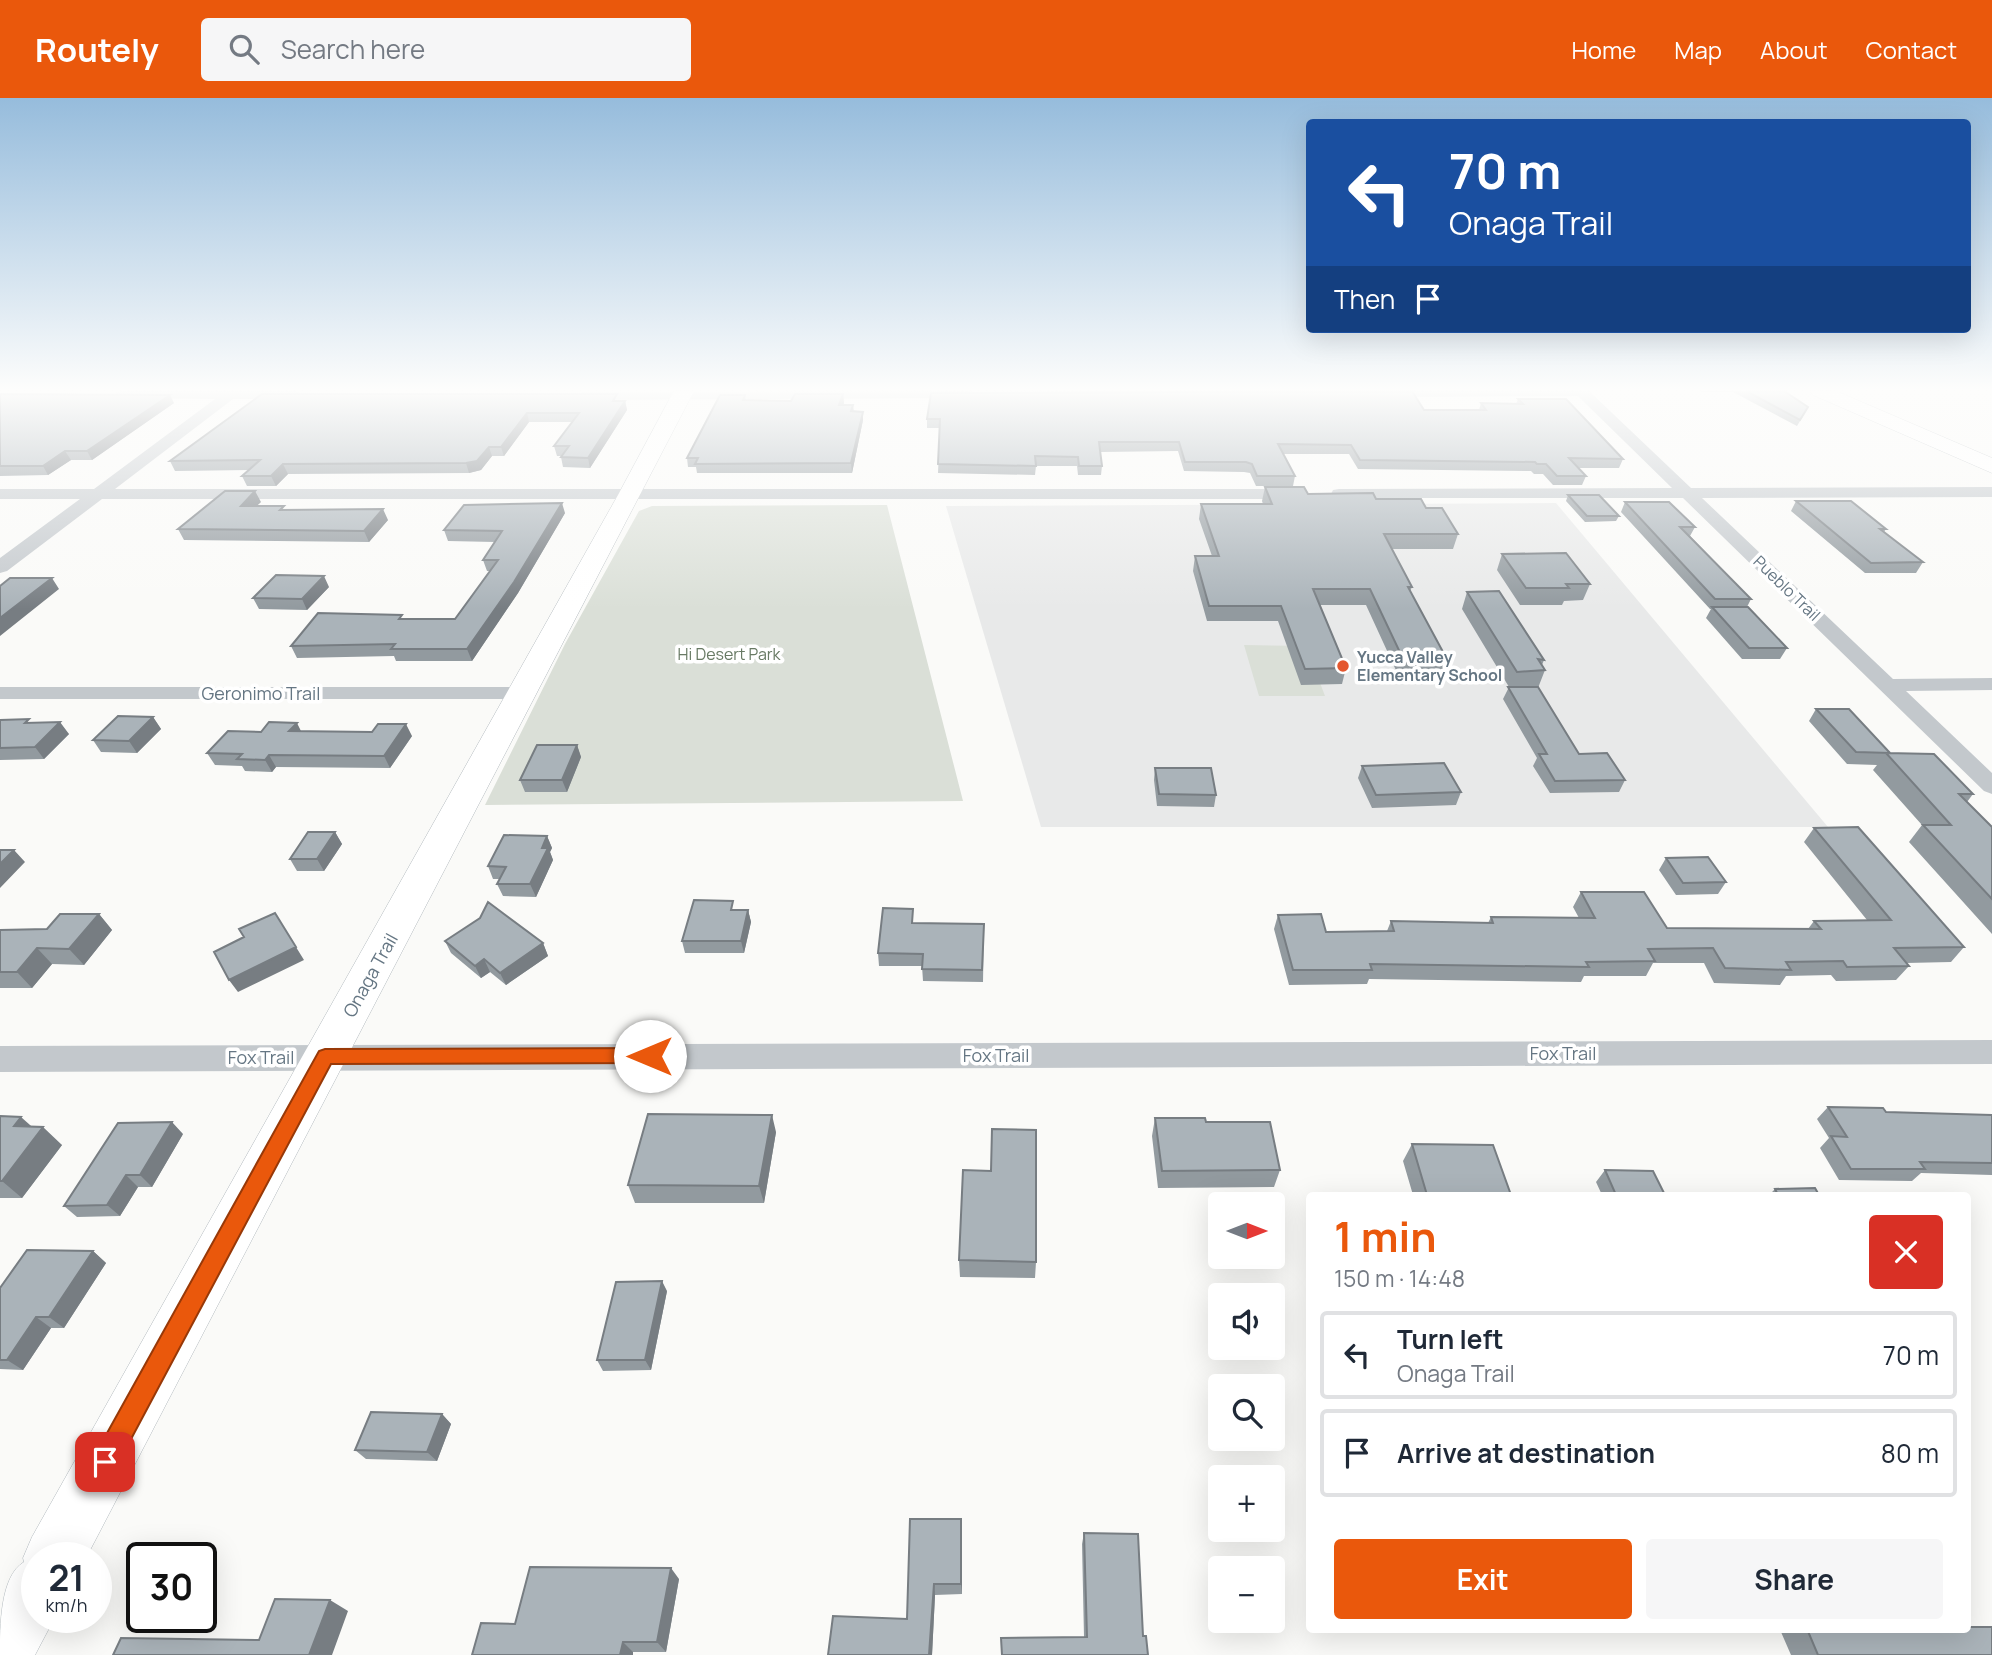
<!DOCTYPE html>
<meta charset="utf-8">
<style>
body{margin:0;font-family:Manrope,sans-serif;background:#f6f6f7;color:#1f2937;height:100vh;display:flex;flex-direction:column;font-size:26px;white-space:nowrap}
*{box-sizing:border-box;margin:0}
p{font-size:23px;color:#747a83}
.icon{flex:none;width:38px;height:38px;fill:none;stroke:currentColor;stroke-width:2;stroke-linecap:round;stroke-linejoin:round}
.map{position:relative;flex:1;overflow:hidden}
.panel{position:absolute;left:1306px;top:1094px;width:665px;height:441px;display:flex;flex-direction:column;background:#fff;border-radius:7px;box-shadow:0 7px 28px #0002}
.panel>*{flex:none}
.guide{position:absolute;left:1306px;top:21px;width:665px;height:214px;border-radius:7px;box-shadow:0 7px 28px #0002;background:#1a4fa0;color:#fff;overflow:hidden}
.needle{width:46px;rotate:90deg}
.fabs{position:absolute;left:1208px;top:1094px;display:grid;gap:14px}
.fabs a{display:grid;place-items:center;width:77px;height:77px;border-radius:7px;background:#fff;box-shadow:0 7px 28px #0002;font-size:35px}
.speed{position:absolute;left:21px;top:1444px;display:flex;gap:14px;font-size:35px;font-weight:700;text-align:center}
.speed>*{display:grid;place-content:center;width:91px;height:91px;border-radius:50%;background:#fff;box-shadow:0 7px 28px #0002;line-height:1}
.speed small{font-size:18px;font-weight:400}
.speed .limit{border:4px solid #111;border-radius:10px;background:#fff;color:#111}
.pin{position:absolute;display:grid;place-items:center;width:60px;height:60px;color:#fff;margin:-30px;border-radius:14px;box-shadow:0 4px 10px #0006}
.me{position:absolute;width:77px;margin:-38px;rotate:270deg;stroke-linejoin:round;filter:drop-shadow(0 0 5px #0008)}
.turn{display:flex;align-items:center;gap:24px;height:147px;padding:0 28px;font-size:32px}
.turn .icon{width:91px;height:91px;stroke-width:2.5}
.turn b{display:block;font-size:49px;line-height:60px}
.then{display:flex;align-items:center;height:66px;padding:0 28px;background:#0003;gap:14px;font-size:26px}
.round{display:grid;place-items:center;flex:none;width:74px;height:74px;border-radius:7px;background:#f6f6f7}
.overview{display:flex;align-items:center;justify-content:space-between;height:119px;padding:0 28px}
h1{font-size:42px;font-weight:700;line-height:52px;color:#ea580c}
.cta{display:flex;gap:14px;margin-top:auto;padding:14px 28px}
.cta a{flex:1;height:80px;border-radius:7px;background:#ea580c;color:#fff;font-size:28px;font-weight:700;line-height:80px;text-align:center}
.cta a+a{background:#f6f6f7;color:#1f2937}
ul{padding:0;list-style:none}
li{display:flex;align-items:center;gap:21px;height:88px;margin:0 14px 10px;padding:0 14px;border:4px solid #e0e1e3;border-radius:7px}
li div{flex:1}
li b{display:block;font-size:26px}
li em{font-style:normal}
header{display:flex;align-items:center;gap:42px;box-sizing:border-box;height:98px;padding:0 35px;background:#ea580c;color:#fff}
header strong{font-size:33px}
nav{display:flex;gap:38px;margin-inline-start:auto;font-size:24px}
.search{width:490px;height:63px;background:#f6f6f7;display:flex;align-items:center;gap:18px;box-sizing:border-box;padding:0 24px;border-radius:7px;color:#747a83;font-size:26px}
.map>svg:first-child{display:block}
</style>
<header>
<strong>Routely</strong>
<div class="search"><svg class="icon" aria-label="search" viewBox="0 0 24 24"><circle cx="10" cy="10" r="6"/><path d="M15 15l6 6"/></svg>Search here</div>
<nav><a>Home</a><a>Map</a><a>About</a><a>Contact</a></nav>
</header>
<div class="map">
<svg width="1992" height="1557" viewBox="0 0 1992 1557">
<rect width="100%" height="100%" fill="#fafaf8"/>
<!-- built -->
<path fill="#e8e9e9" d="M1556,405L1828,729H1041L946,408Z"/>
<!-- green -->
<path fill="#dadfd7" d="M887,407L963,703L485,707L565,546L639,413L652,408Z
M1244,547L1306,548L1325,598H1259Z"/>
<g fill="none" stroke-linecap="round" stroke-linejoin="round">
<defs>
<path id="secondary" d="M674,293H694L86,1460H37V1519H55L35,1557H0C0,1528 0,1478 24,1464L23,1460L32,1439L618,397Z
M1810,293H1836L1992,360V375L1813,297Z"/>
</defs>
<!-- secondary casing -->
<use href="#secondary" stroke="#b3babf" stroke-width="1"/>
<!-- street -->
<path fill="#c3c8cc" fill-rule="evenodd" d="M121,293H296L303,297L296,301H233L115,391H1297L1305,396L1297,401H102L7,473L0,475V460L80,401H0V391H94L215,301L116,300V294Z
M968,293L973,294V300L583,302L576,298L583,294Z
M1371,293H1589L1691,390L1992,389V399L1702,400L1893,581L1992,580V592L1906,593L1992,675V696L1984,693L1683,400H1333L1331,396L1333,392L1339,391L1672,390L1578,298L1377,299L1372,298Z
M0,589H522L530,590L533,595L530,600L522,601H0Z
M1992,942V966L0,974V948Z"/>
<!-- secondary -->
<use href="#secondary" fill="#fff" fill-rule="evenodd"/>
</g>
<!-- wall -->
<path fill="#929a9f" d="M1700,293H1784L1805,315L1797,328L1733,294H1702Z
M0,296L174,305L92,362H71L48,377L0,378Z
M843,296L844,305L843,307H853L854,313L863,322L852,375H697L696,369H688L687,360L745,297L746,302L791,303Z
M1518,301L1623,361L1619,370H1578L1586,378L1582,387H1553L1543,376H1534L1531,373L1358,371L1349,356H1283L1295,378L1293,388H1256L1250,375L1244,374L1184,373L1178,353L1100,354L1102,368L1101,377H1078L1077,368H1036L1035,377L938,375L940,330H927V321L1424,312H1479L1481,305L1516,306Z
M619,303H625L627,312L590,370L563,369L561,359L562,358H557L554,348L572,324H529L504,358H492L481,372L469,375L288,376L276,388H247L242,378L249,372L175,373L170,363Z
M1265,389L1308,396L1376,401L1426,410L1458,436L1453,451H1392L1412,489L1410,493L1449,565L1444,581H1400L1366,507H1319L1346,570L1342,586L1301,587L1278,523H1207L1193,473L1195,458H1212L1199,421L1201,406H1263L1262,403Z
M1568,397L1619,418L1616,423L1585,424L1566,403Z
M1796,403L1886,431L1884,434L1923,464L1916,475H1865L1791,413Z
M261,404L256,408L388,422L369,444L184,442L178,431Z
M1625,404L1695,429L1690,438L1751,501L1747,509L1787,550L1780,561H1742L1706,520L1711,511H1710L1621,414Z
M565,415L518,495L472,563H396L394,558L297,560L291,548L403,521H455L490,473H487L483,462L495,444L448,443L444,432Z
M1502,456L1590,486L1583,502L1564,503L1562,507H1520L1497,472Z
M329,489L307,512L259,511L253,500Z
M1467,494L1544,562L1542,567L1545,572L1538,590L1579,656L1625,682L1619,694L1550,695L1533,668L1537,660L1503,601L1509,589L1462,511Z
M1816,611L1890,655L1973,696L1967,704L1992,729V836L1909,744L1922,727L1873,672L1877,667L1847,666L1809,623Z
M153,619L161,631L137,655L101,654L93,642Z
M0,622L31,625L69,636L44,661L0,662Z
M301,634L412,638L390,670L276,669L272,674L245,673L242,668L215,667L207,655Z
M577,647L581,659L567,694H525L520,682Z
M1362,668L1461,694L1456,707L1372,710L1358,680Z
M1155,670L1216,697L1214,709L1157,708L1154,682Z
M1814,730L1964,849L1951,864L1906,865L1909,868L1896,882L1836,883L1831,877L1786,878L1780,887L1714,885L1704,865H1653L1646,878H1584L1581,884L1369,881L1367,886L1289,887L1274,831L1278,817L1326,834L1387,833L1391,823L1488,825L1491,819L1579,820L1573,809L1581,794L1667,830L1808,831L1814,823L1867,822L1804,744Z
M335,734L342,746L324,773H297L290,761Z
M547,738L552,750L550,754L553,762L536,799L503,798L497,786L500,781H493L488,768Z
M1666,760L1726,784L1718,796L1676,797L1659,772Z
M735,812H748L751,824L744,855H685L682,843Z
M99,816L112,832L84,867L52,866L32,890H0V832L47,831Z
M914,825L984,826L983,884L923,883L922,868H879L878,855Z
M445,843L543,845L548,858L506,887L490,874L481,880L451,855Z
M1828,1009L1886,1014L1992,1017V1077L1921,1075L1912,1083L1839,1082L1820,1050L1829,1040L1817,1021Z
M0,1018L62,1047L22,1100H0Z
M1155,1020L1206,1024L1280,1072L1274,1089L1158,1090L1152,1038Z
M776,1034L764,1105H635L628,1087Z
M183,1036L152,1089H138L120,1118L77,1119L64,1108Z
M1412,1046L1511,1097H1413L1403,1063Z
M1605,1072L1665,1097H1602L1596,1084Z
M1775,1091L1819,1097H1769Z
M93,1153L106,1165L64,1230H51L23,1272L0,1271V1190Z
M959,1162L1036,1164L1035,1180L960,1179Z
M667,1193L651,1272L603,1273L597,1262Z
M442,1316L451,1326L437,1363L366,1361L355,1352Z
M961,1421L962,1496L935,1497L932,1557H828L907,1521Z
M1084,1435L1143,1538L1084,1539L1082,1446Z
M679,1481L666,1554H633V1557H472L515,1526Z
M1787,1531H1967L1992,1557H1791L1781,1534Z"/>
<!-- shaded-wall -->
<path fill="#777d82" d="M843,296L844,305L839,316V307Z
M170,297L174,305L92,362L87,353Z
M625,303L627,312L590,370L588,360Z
M863,314V322L852,375L851,365Z
M527,315L529,324L504,358L501,349Z
M489,349L492,358L481,372L469,375L466,365Z
M65,353L71,362L48,377L43,368Z
M283,366L288,376L276,388L271,378Z
M255,393L261,404L246,418L241,408Z
M562,405L565,415L518,495L472,563L467,551Z
M383,411L388,422L369,444L364,433Z
M324,478L329,489L307,512L302,501Z
M52,480L59,491L0,538V520Z
M153,619L161,631L137,655L129,643Z
M60,624L69,636L44,661L35,649Z
M297,625L303,637L289,633Z
M406,626L412,638L390,670L384,658Z
M577,647L581,659L567,694L562,682Z
M269,657L276,669L272,674L265,662Z
M335,734L342,746L324,773L317,761Z
M547,738L552,750L550,754L553,762L536,799L530,786L542,750Z
M14,752L25,764L0,790V766Z
M748,812L751,824L744,855L741,843Z
M275,815L304,862L238,894L229,882Z
M99,816L112,832L84,867L69,851Z
M543,845L548,858L506,887L500,875Z
M37,850L52,866L32,890L17,874Z
M484,861L490,874L481,880L475,868Z
M772,1017L776,1034L764,1105L759,1088Z
M21,1019L39,1035L43,1029L62,1047L22,1100L2,1083L14,1028Z
M172,1024L183,1036L152,1089L140,1077Z
M126,1077L138,1089L120,1118L107,1107Z
M93,1153L106,1165L64,1230L49,1219Z
M662,1183L667,1193L651,1272L645,1262Z
M36,1219L51,1230L23,1272L7,1262Z
M442,1316L451,1326L437,1363L427,1354Z
M961,1421L962,1432V1496L961,1486Z
M671,1470L679,1481L666,1554L657,1544Z
M934,1486L935,1497L932,1557H929Z
M330,1502L348,1513L332,1557H309Z
M623,1544L633,1554V1557H620Z"/>
<!-- building -->
<path fill="#aab3b9" stroke="#777d82" stroke-width="2" d="M1412,293L1424,312H1486L1481,305L1523,306L1518,301H1566L1623,361L1569,360L1586,378H1557L1546,366H1537L1535,364L1360,362L1351,347L1278,346L1295,378H1257L1252,366L1246,364H1185L1179,344H1099L1102,368H1079L1078,359L1035,358L1036,368L938,366L940,321H927L931,295Z
M1746,293H1784L1808,309L1800,322Z
M0,296L170,297L87,353H65L43,368H0Z
M262,296H617L613,303H625L588,360L561,359L569,348H554L579,315H527L501,349H489L477,363L466,365L283,366L271,378H242L260,362L170,363Z
M795,296H843L839,307H853L851,313L863,314L851,365L695,366L698,360H687L720,297H745L743,302L791,303Z
M1265,389H1304L1308,396L1373,395L1376,401H1421L1426,410H1442L1458,436H1384L1412,489H1408L1449,565H1405L1370,491H1313L1346,570L1305,571L1281,508H1209L1195,458H1219L1201,406H1272Z
M225,393H255L241,408H284L280,412L383,411L364,433L178,431Z
M1568,397H1599L1619,418H1587Z
M1796,403H1851L1886,431H1880L1923,464L1871,465Z
M1625,404H1669L1695,429H1680L1751,501H1715Z
M562,405L514,484L467,551H391L395,546L291,548L318,515L402,517L399,521H455L498,462H483L502,433L444,432L464,407Z
M1566,455L1590,486H1566L1569,490H1526L1502,456Z
M276,477L324,478L302,501L253,500Z
M10,480H52L0,520V488Z
M1499,493L1544,562L1538,561L1545,572L1517,574L1467,494Z
M1712,509H1748L1787,550H1749Z
M1508,589H1538L1579,656L1607,655L1625,682L1555,683L1539,656H1547Z
M1816,611H1849L1890,655L1856,654Z
M118,618L153,619L129,643L93,642Z
M29,621L25,625L60,624L35,649L0,650V622Z
M269,624L297,625L289,633L372,634L378,626H406L384,658L269,657L265,662L237,661L242,656L207,655L228,633L261,634Z
M537,647H577L562,682H520Z
M1886,655L1934,656L1973,696H1959L1992,729V801L1923,727H1951Z
M1444,665L1461,694L1376,697L1362,668Z
M1155,670H1211L1216,697L1159,696Z
M1858,729L1964,849L1894,850L1909,868L1847,869L1843,863L1786,864L1791,872L1725,870L1713,850L1648,851L1655,863L1586,864L1589,869L1370,866L1372,872H1293L1278,817L1321,816L1326,834L1394,833L1391,823L1493,825L1491,819L1595,820L1581,794H1644L1667,830L1821,831L1814,823L1891,822L1814,730Z
M308,734H335L317,761H290Z
M504,737L547,738L542,750H548L530,786H497L506,769L488,768Z
M0,752H14L0,766Z
M1708,759L1726,784L1683,785L1666,760Z
M694,802L733,803L731,812H748L741,843H682Z
M488,804L543,845L500,875L484,861L475,868L445,843L480,820Z
M883,810L913,811L912,825L984,826L982,872L922,871L923,856L878,855Z
M275,815L296,849L229,882L214,854L244,839L239,831Z
M60,816H99L69,851L37,850L17,874H0V832L47,831Z
M1828,1009L1883,1010L1886,1014L1992,1017V1065L1920,1064L1925,1071H1851L1831,1038L1847,1039Z
M648,1016L772,1017L759,1088L628,1087Z
M0,1018L21,1019L14,1028L43,1029L2,1083H0Z
M1155,1020H1205L1206,1024H1270L1280,1072L1162,1073Z
M172,1024L140,1077H126L107,1107L64,1108L118,1025Z
M992,1031L1036,1032V1164L959,1162L963,1072L991,1073Z
M1412,1046L1493,1047L1511,1097H1427Z
M1605,1072L1653,1073L1665,1097H1616Z
M1815,1090L1819,1097H1778L1775,1091Z
M27,1152L93,1153L49,1219H36L7,1262H0V1190Z
M662,1183L645,1262H597L616,1184Z
M371,1314L442,1316L427,1354L355,1352Z
M910,1421H961V1486H934L929,1557H828L833,1518L907,1521Z
M1084,1435L1138,1436L1143,1538H1146L1148,1557H1002L1001,1540L1087,1539Z
M530,1469L671,1470L657,1544H623L620,1557H472L481,1525L515,1526Z
M275,1501L330,1502L309,1557H113L121,1540L259,1542Z
M1967,1529H1992V1557H1818L1807,1531H1967Z"/>
<!-- sky -->
<linearGradient id="sky" x2="0" y2="1"><stop stop-color="#96bcdc"/><stop offset="0.57" stop-color="#fdfdfc"/><stop offset="1" stop-color="#fdfdfc" stop-opacity="0"/></linearGradient>
<rect width="1992" height="511" fill="url(#sky)"/>
<!-- route -->
<path fill="#ea580c" stroke="#983908" stroke-width="2" d="M650,950L657,952L660,958L657,963L650,965L331,966L114,1373L105,1377L96,1373L93,1364L96,1355L319,953L325,951Z"/>
<!-- markers -->
<circle fill="#e4572e" stroke="#fff" stroke-width="2.5" cx="1343" cy="568" r="7"/>
<g text-anchor="middle" dominant-baseline="central" stroke-width="7" stroke-linejoin="round" paint-order="stroke">
<!-- far-street labels -->
<g font-size="16" fill="#657683" stroke="#fff">
<text transform="translate(1787 490) rotate(44)">Pueblo Trail</text>
</g>
<!-- far-park labels -->
<g font-size="16" fill="#687a64" stroke="#fff">
<text x="729" y="556">Hi Desert Park</text>
</g>
<!-- far-poi labels -->
<g font-size="16" font-weight="bold" fill="#657683" stroke="#fff" text-anchor="start">
<text x="1357" y="559">Yucca Valley<tspan x="1357" dy="18">Elementary School</tspan></text>
</g>
<!-- street labels -->
<g font-size="18" fill="#657683" stroke="#fff">
<text x="261" y="595">Geronimo Trail</text>
<text transform="translate(370 877) rotate(-61)">Onaga Trail</text>
<text x="1563" y="955">Fox Trail</text>
<text x="996" y="957">Fox Trail</text>
<text x="261" y="959">Fox Trail</text>
</g>
</g>
</svg>
<div class="fabs">
<a><svg class="needle" viewBox="-14 -14 28 28"><path d="M0-13l5 13h-10z" fill="#e53935"/><path d="M0 13l5-13h-10z" fill="#747a83"/></svg></a>
<a><svg class="icon" aria-label="sound" viewBox="0 0 24 24"><path d="M4 9h4l5-4v14l-5-4H4zM17 9q2 3 0 6"/></svg></a>
<a><svg class="icon" aria-label="search" viewBox="0 0 24 24"><circle cx="10" cy="10" r="6"/><path d="M15 15l6 6"/></svg></a>
<a>+</a>
<a>−</a>
</div>
<div class="speed"><div>21<small>km/h</small></div><div class="limit">30</div></div>
<div class="pin" style="left:105px;top:1364px;background:#d93025"><svg class="icon" aria-label="arrive" viewBox="0 0 24 24"><path d="M6 21V4h12l-3 4 3 4H6"/></svg></div>
<svg class="me" style="left:650px;top:958px" viewBox="-20 -20 40 40"><circle r="19" fill="#fff"/><path d="M0-13L10 11 0 6-10 11z" fill="#ea580c"/></svg>
<div class="guide">
<div class="turn"><svg class="icon" aria-label="left" viewBox="0 0 24 24"><path d="M17 20v-9H6M10 6l-5 5 5 5"/></svg><div><b>70 m</b>Onaga Trail</div></div>
<div class="then">Then<svg class="icon" aria-label="arrive" viewBox="0 0 24 24"><path d="M6 21V4h12l-3 4 3 4H6"/></svg></div>
</div>
<section class="panel">
<div class="overview"><div><h1>1 min</h1><p>150 m · 14:48</p></div><a class="round" style="background:#d93025;color:#fff"><svg class="icon" aria-label="close" viewBox="0 0 24 24"><path d="M6 6l12 12M18 6L6 18"/></svg></a></div>
<ul>
<li><svg class="icon" aria-label="left" viewBox="0 0 24 24"><path d="M17 20v-9H6M10 6l-5 5 5 5"/></svg><div><b>Turn left</b><p>Onaga Trail</p></div><em>70 m</em></li>
<li><svg class="icon" aria-label="arrive" viewBox="0 0 24 24"><path d="M6 21V4h12l-3 4 3 4H6"/></svg><div><b>Arrive at destination</b></div><em>80 m</em></li>
</ul>
<div class="cta"><a>Exit</a><a>Share</a></div>
</section>
</div>
